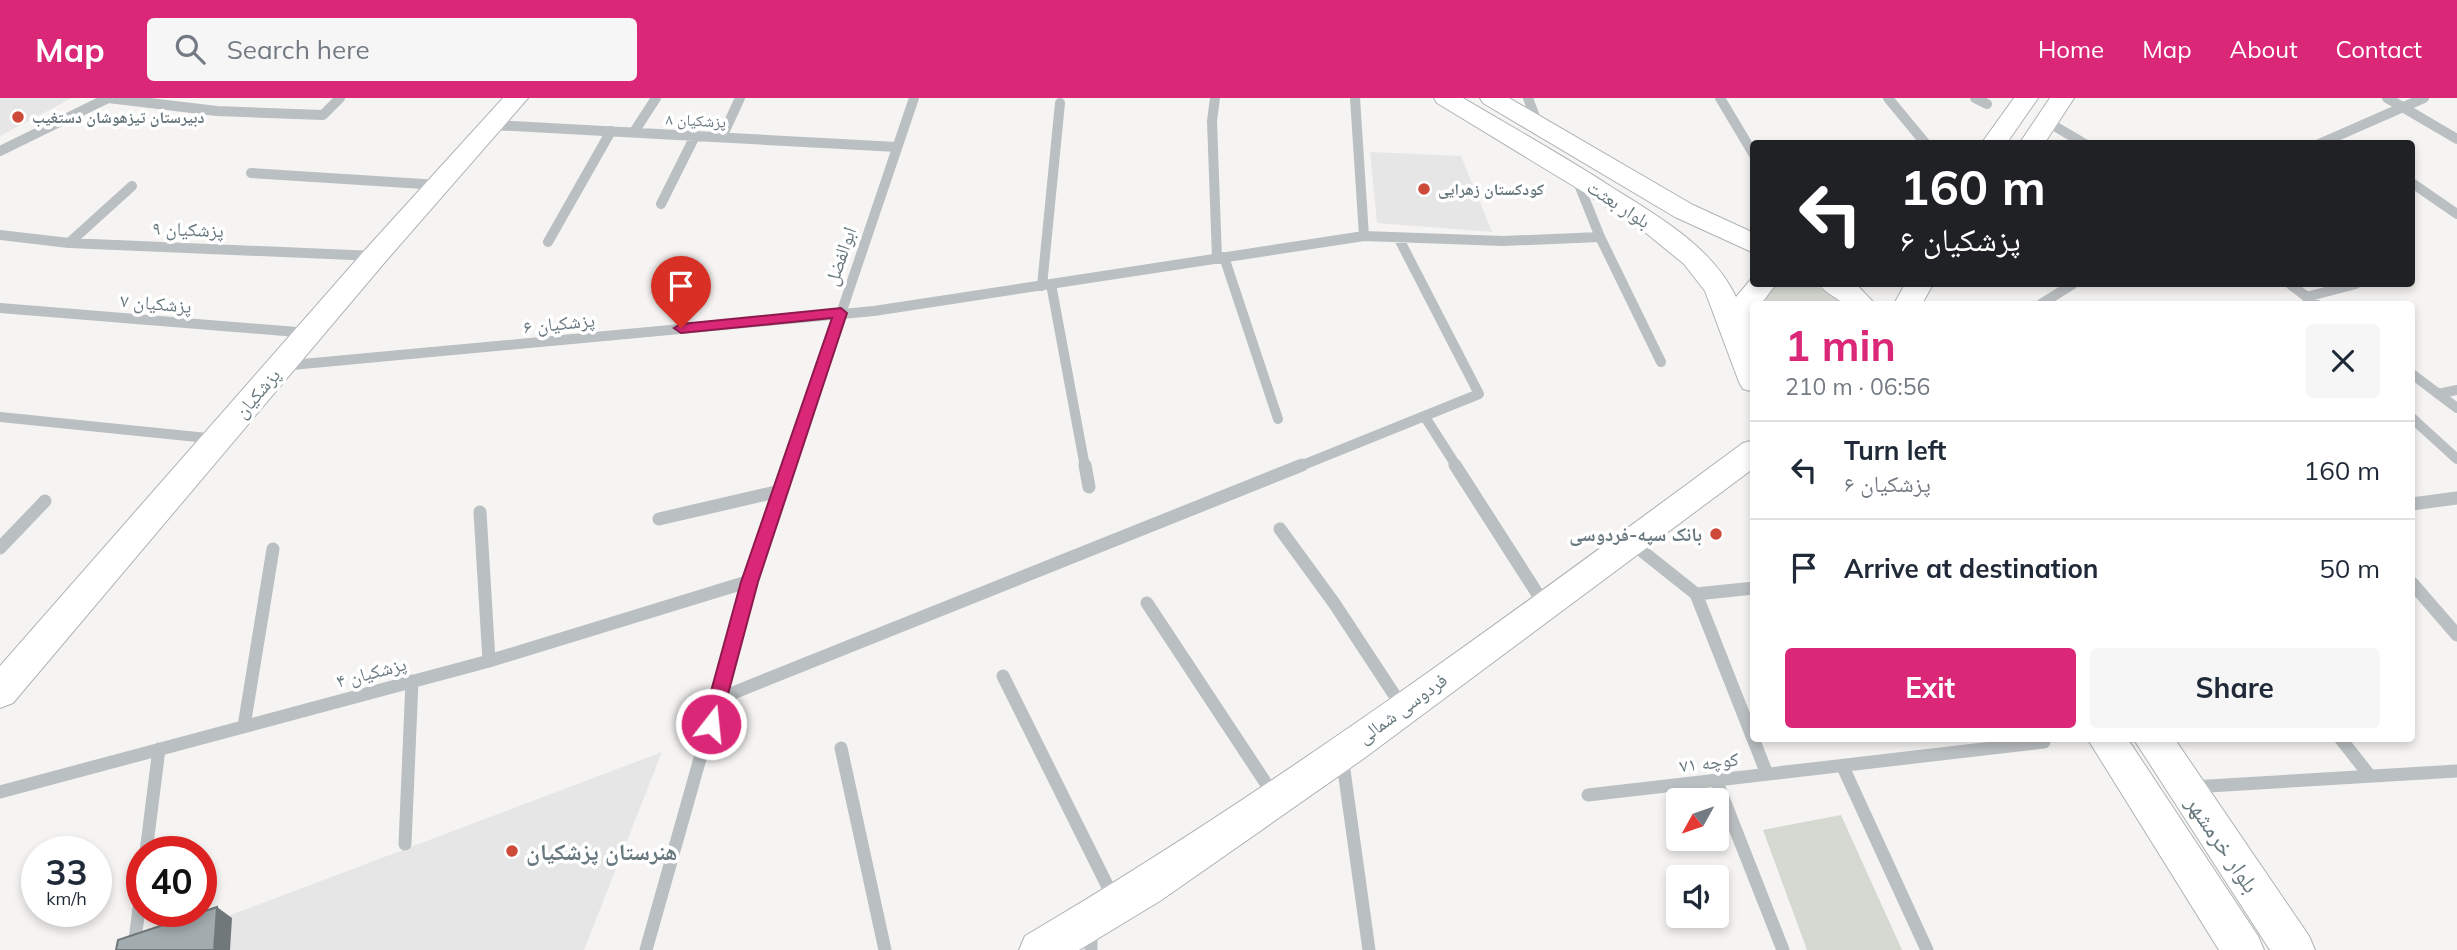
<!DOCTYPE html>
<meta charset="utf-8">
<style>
body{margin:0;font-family:Mulish,"Noto Naskh Arabic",sans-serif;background:#f6f6f7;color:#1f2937;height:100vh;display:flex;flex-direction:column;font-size:26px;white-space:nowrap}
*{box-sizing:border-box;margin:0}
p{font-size:23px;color:#747a83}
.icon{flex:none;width:38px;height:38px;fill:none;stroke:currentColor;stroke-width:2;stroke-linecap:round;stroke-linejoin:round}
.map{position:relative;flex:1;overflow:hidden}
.side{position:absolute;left:1750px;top:203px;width:665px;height:441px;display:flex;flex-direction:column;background:#fff;border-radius:7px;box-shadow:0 4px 10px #0003}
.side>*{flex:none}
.top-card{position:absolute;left:1750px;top:42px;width:665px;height:147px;border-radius:7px;box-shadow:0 4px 10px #0003;background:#202124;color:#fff;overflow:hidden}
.needle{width:46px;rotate:230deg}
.fabs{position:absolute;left:1666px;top:690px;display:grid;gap:14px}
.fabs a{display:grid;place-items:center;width:63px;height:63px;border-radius:7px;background:#fff;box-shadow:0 4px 10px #0003;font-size:35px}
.speed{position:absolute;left:21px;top:738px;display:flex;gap:14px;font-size:35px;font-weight:700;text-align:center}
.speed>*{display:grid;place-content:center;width:91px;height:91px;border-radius:50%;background:#fff;box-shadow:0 4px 10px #0003;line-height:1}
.speed small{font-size:18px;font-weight:400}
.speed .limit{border:10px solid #d22;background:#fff;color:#111}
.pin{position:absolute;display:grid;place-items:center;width:60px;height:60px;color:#fff;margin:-72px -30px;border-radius:50% 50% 50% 0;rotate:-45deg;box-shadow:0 0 7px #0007}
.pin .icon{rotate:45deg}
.me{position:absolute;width:77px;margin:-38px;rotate:16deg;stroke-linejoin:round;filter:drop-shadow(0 0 5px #0008)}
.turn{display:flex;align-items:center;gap:24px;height:147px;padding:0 35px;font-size:32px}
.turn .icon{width:91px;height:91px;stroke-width:2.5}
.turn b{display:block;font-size:49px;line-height:60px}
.round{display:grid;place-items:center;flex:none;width:74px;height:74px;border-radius:7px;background:#f6f6f7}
.head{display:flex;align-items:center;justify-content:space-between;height:119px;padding:0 35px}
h1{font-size:42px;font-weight:700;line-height:52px;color:#db2777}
.action{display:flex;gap:14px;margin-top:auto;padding:14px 35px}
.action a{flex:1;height:80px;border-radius:7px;background:#db2777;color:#fff;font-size:28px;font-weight:700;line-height:80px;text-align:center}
.action a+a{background:#f6f6f7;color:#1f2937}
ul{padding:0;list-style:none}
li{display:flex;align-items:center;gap:21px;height:98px;padding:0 35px;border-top:2px solid #e0e1e3}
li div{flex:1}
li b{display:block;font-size:26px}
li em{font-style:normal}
header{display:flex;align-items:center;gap:42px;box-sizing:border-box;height:98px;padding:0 35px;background:#db2777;color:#fff}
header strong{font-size:33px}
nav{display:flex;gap:38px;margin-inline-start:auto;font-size:24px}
.search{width:490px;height:63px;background:#f6f6f7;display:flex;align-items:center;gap:18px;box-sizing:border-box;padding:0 24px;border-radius:7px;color:#747a83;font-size:26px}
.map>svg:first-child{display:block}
</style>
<header>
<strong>Map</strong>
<div class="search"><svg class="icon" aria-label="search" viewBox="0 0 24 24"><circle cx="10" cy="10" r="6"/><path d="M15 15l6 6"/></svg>Search here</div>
<nav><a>Home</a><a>Map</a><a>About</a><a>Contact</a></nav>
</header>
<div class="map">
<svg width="2457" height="852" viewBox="0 0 2457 852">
<rect width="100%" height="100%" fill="#f5f4f2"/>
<!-- built -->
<path fill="#e5e6e5" d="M0,0H72L0,38Z
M1370,54L1461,58L1492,134L1377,125Z
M662,654L584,852H138Z"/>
<!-- green -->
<path fill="#d5d9d1" d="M1785,186L1815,187L1848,206H1757L1768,190Z
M1841,717L1902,852H1807L1763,732Z"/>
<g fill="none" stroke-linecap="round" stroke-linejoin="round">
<defs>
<path id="major" d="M503,0H528L385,164L13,605L0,610V568L365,152Z
M1434,0H1463C1512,29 1562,57 1610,88C1657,118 1711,147 1736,199L1752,180L1754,186H1776L1761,206H1754V294L1743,291L1739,284L1705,193L1684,166L1646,135L1585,95L1437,5Z
M1480,0H1509L1693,107L1754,135V155L1675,119L1483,5Z
M2014,0H2038L2006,46H1981Z
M2050,0H2074L2044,46H2019Z
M1819,186H1856L1875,206H1844C1836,199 1825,195 1819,186Z
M1905,186H1933L1922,206H1894Z
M1754,342V370L1363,661L1160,803L1079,852H1019L1025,838C1275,691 1510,517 1743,345Z
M2087,640H2127L2258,838L2264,852H2219Z
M2133,640H2174L2309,838L2315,852H2270Z"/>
</defs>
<!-- major casing -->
<use href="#major" stroke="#aeb3b5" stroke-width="2"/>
<!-- minor-far1 -->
<path stroke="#babfc1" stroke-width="10" d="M1215,0L1212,23L1217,160
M1355,0L1364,138
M1528,0L1538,27
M1720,0L1754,57
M1888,0L1926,46
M1975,0L1987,6
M2387,0L2457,41
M2046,23L2085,46
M493,27L897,49
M634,34L656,0
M722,39L740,0
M2319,46L2424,0
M0,53L108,0L217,13L323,17L340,0
M251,75L439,87
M2412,85L2457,116
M661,106L695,38
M0,137L69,145L375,158
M1600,139L1661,264
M548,144L611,33
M69,145L132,88
M1224,159L1278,321
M1051,186L1085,369
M2290,186L2316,206
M1042,188L1060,5
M2306,199L2356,186
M2041,206L2073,186
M0,210L309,235
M281,268L874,213L1364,138L1503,143L1600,139L1576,79
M2412,276L2457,310
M2438,296L2457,292
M0,319L217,341
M1425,319L1457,369
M2412,320L2457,361
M789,369L914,0
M1298,369L1479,296L1399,141"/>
<!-- minor -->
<path stroke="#babfc1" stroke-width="13" d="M1085,367L1089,389
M1455,367L1544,506
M2412,406L2457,400
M480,414L489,563
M659,421L780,393
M1280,431L1334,505L1403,610
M1632,445L1696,496L1767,676
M0,450L45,403
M2412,485L2457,537
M1696,496L1754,490
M1147,505L1275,699
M1003,578L1115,803
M718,601L1302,367
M244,628L273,451
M2340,640L2370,678
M841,650L885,852
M1342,658L1369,852
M1843,669L1927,852
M1716,682L1783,852
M2192,689L2457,673
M0,694L489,563L750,483
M1588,697L2044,644
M405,746L412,583
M146,754L159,651
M1091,828V852
M135,842L142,786
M646,852L750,483L789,367"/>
<!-- major -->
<use href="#major" fill="#fff" fill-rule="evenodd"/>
</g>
<!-- shaded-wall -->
<path fill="#71787a" d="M217,809L232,820L230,852H214Z"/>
<!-- building -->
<path fill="#a2abae" stroke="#71787a" stroke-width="2" d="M217,809L214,852H116L118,842Z"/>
<!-- route -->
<path fill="#db2777" stroke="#8e194d" stroke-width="2" d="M841,210L847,215L758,484L720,626L717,631L711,634L705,631L702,626L741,484L832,220L681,235L674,230L681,226Z"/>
<!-- markers -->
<g fill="#cd493a" stroke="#fff" stroke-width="2.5">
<circle cx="18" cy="19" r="7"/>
<circle cx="1424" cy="91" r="7"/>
<circle cx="1716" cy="436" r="7"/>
<circle cx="512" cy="753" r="7"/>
</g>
<g text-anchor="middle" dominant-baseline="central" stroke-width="7" stroke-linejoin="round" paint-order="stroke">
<!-- far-poi labels -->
<g font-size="16" font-weight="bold" fill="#68787f" stroke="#fff" text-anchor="start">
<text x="32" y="19">دبیرستان تیزهوشان دستغيب</text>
<text x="1438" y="91">کودکستان زهرایی</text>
</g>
<!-- far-street labels -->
<g font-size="16" fill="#68787f" stroke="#fff">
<text transform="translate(696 22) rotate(3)">پزشکیان ۸</text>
</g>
<!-- street labels -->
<g font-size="19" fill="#68787f" stroke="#fff">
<text transform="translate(1619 106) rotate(33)">بلوار بعثت</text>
<text transform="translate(188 131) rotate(2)">پزشکیان ۹</text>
<text transform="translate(840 158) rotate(-71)">ابوالفضل</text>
<text transform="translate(156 205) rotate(5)">پزشکیان ۷</text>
<text transform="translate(559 225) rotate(-6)">پزشکیان ۶</text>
<text transform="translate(257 295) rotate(-49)">پزشکیان</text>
<text transform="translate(371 574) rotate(-15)">پزشکیان ۴</text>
<text transform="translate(1402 610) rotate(-36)">فردوسی شمالی</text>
<text transform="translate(1709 664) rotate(-7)">کوچه ۷۱</text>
</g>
<!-- poi labels -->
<g font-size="19" font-weight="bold" fill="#68787f" stroke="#fff" text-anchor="end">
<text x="1702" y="436">بانک سپه-فردوسی</text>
</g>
<!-- near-street labels -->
<g font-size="23" fill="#68787f" stroke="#fff">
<text transform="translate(2223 746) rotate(56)">بلوار خرمشهر</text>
</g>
<!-- near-poi labels -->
<g font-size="23" font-weight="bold" fill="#68787f" stroke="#fff" text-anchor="start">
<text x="526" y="753">هنرستان پزشکیان</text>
</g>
</g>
</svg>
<div class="fabs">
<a><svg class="needle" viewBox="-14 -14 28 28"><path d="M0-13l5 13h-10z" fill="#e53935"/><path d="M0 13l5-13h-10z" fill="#747a83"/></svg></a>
<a><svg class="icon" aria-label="sound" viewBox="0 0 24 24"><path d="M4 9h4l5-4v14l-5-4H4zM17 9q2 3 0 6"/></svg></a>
</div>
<div class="speed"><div>33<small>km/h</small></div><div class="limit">40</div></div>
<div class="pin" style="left:681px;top:230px;background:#d93025"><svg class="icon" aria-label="arrive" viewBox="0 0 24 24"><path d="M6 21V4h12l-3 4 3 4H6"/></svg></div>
<svg class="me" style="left:711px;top:626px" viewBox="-20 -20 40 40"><circle r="17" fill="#db2777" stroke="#fff" stroke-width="3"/><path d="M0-11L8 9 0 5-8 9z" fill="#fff"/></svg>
<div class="top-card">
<div class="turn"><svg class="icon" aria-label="left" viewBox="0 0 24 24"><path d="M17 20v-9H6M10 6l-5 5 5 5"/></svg><div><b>160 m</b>پزشکیان ۶</div></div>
</div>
<section class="side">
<div class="head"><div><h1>1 min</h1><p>210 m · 06:56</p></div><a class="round"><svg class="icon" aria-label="close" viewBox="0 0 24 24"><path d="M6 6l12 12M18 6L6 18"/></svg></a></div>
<ul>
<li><svg class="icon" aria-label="left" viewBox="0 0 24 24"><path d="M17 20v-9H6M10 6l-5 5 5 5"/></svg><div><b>Turn left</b><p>پزشکیان ۶</p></div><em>160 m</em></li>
<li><svg class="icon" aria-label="arrive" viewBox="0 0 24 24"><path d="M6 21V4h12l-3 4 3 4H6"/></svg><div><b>Arrive at destination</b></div><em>50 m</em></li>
</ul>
<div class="action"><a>Exit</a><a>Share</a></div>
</section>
</div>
